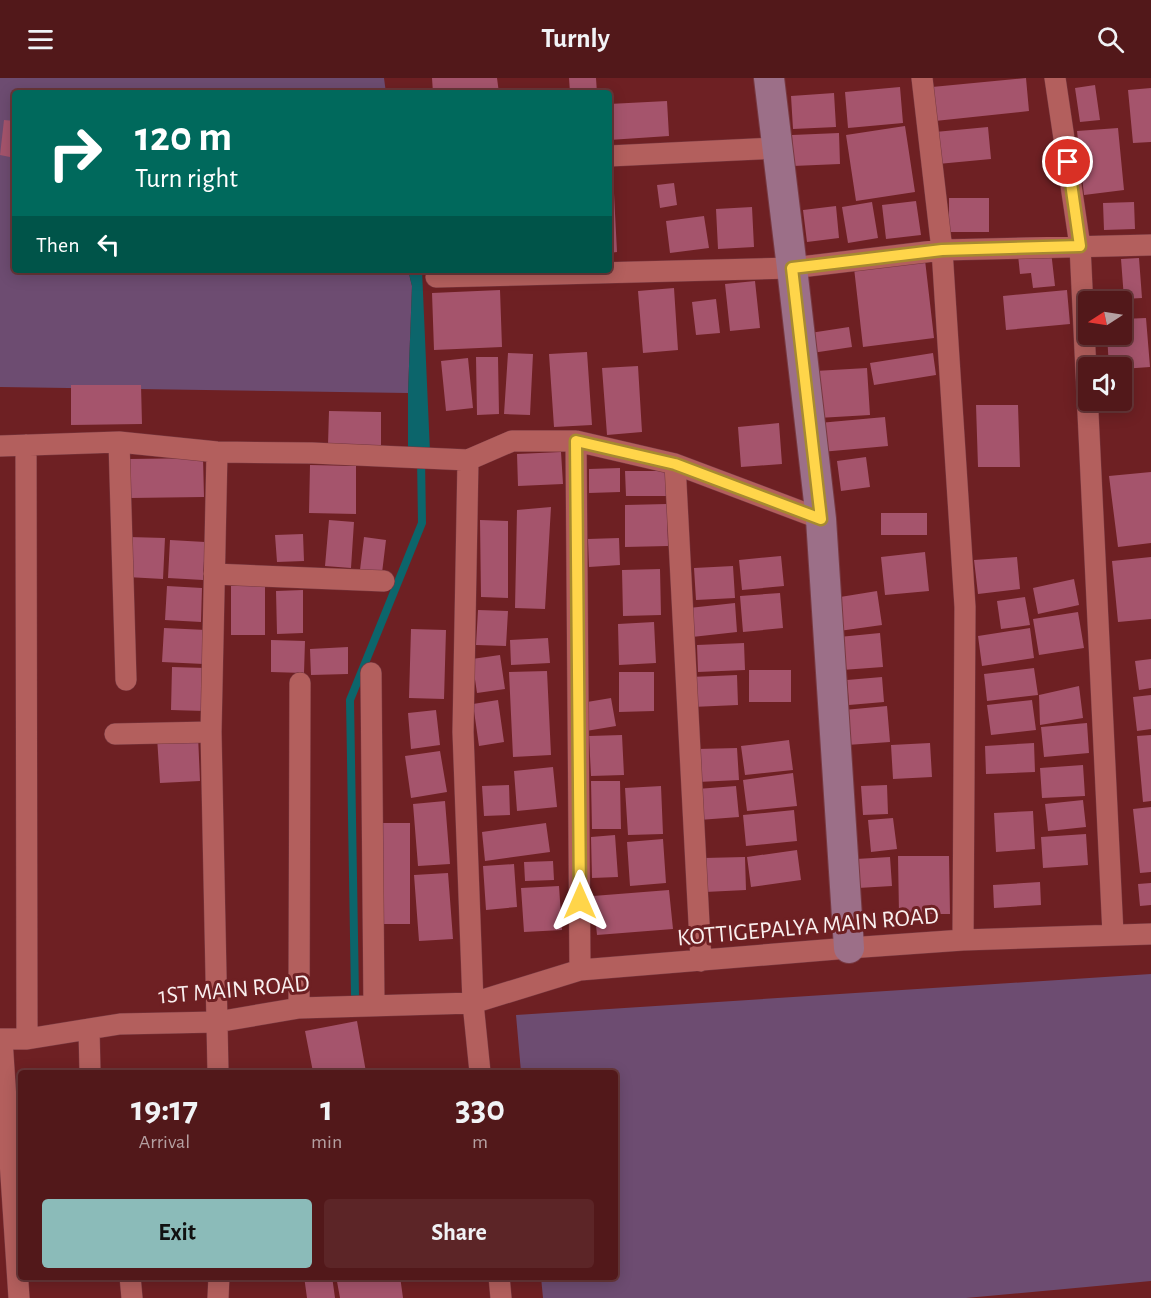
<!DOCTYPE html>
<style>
body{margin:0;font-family:"Alegreya Sans",sans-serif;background:#5c2527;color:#f1f3f6;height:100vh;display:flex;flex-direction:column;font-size:22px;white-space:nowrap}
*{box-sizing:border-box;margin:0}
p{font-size:20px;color:#b5a0a2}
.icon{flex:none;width:33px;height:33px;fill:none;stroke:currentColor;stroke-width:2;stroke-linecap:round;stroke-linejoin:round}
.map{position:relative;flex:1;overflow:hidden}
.details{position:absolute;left:18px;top:992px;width:600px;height:210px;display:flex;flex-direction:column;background:#52181a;border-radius:6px;box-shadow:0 3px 15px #0003,0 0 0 2px #683739}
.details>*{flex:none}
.hud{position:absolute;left:12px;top:12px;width:600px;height:183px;border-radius:6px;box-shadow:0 3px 15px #0003,0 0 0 2px #683739;background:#00695c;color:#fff;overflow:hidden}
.needle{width:39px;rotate:258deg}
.tools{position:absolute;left:1078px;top:213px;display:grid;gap:12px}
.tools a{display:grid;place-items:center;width:54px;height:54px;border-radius:6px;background:#52181a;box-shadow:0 3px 15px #0003,0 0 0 2px #683739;font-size:30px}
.pin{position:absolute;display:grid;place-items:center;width:51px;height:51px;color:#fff;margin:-26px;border:3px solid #fff;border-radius:50%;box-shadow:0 2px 6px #0007}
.me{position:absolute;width:66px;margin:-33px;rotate:0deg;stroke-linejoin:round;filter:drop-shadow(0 0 4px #0008)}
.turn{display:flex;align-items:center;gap:21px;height:126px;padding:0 24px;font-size:27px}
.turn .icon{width:78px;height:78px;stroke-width:2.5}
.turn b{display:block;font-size:42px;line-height:51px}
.then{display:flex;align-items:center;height:57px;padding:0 24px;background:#0003;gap:12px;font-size:22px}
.eta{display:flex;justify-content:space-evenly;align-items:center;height:102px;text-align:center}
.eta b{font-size:36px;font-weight:700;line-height:42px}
.button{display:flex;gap:12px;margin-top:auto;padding:12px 24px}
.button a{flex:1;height:69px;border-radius:6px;background:#8bbbb9;color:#111;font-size:24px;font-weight:700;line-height:69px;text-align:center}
.button a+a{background:#5c2527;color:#f1f3f6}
header{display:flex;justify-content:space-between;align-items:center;height:78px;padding:0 24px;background:#52181a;font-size:27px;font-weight:700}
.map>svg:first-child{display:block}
</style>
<header><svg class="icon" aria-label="menu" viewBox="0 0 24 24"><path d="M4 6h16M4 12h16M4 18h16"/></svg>Turnly<svg class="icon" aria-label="search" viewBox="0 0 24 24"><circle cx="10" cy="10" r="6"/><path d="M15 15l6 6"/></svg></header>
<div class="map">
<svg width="1151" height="1220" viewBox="0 0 1151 1220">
<rect width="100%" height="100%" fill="#6e2023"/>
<!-- green -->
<path fill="#6d4c71" d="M0,0H384L386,15H15V192H408L412,208L408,315L0,309Z
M1151,896V1203L966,1220H543L541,1199L615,1198V994H521L516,937Z"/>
<!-- water -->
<path fill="#0c656b" d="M408,192H422L430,374L408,371V315L412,208Z"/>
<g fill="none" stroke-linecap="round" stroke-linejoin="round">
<!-- stream -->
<path stroke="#0c656b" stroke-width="8" d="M355,917L350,622L422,445L421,379"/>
</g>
<!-- building -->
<path fill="#a5546c" d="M432,0H497L499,15H433Z
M569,0H596L597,15H570Z
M1026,0L1029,33L935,43L932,9Z
M1095,7L1100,42L1080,44L1075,10Z
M900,9L903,45L848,50L845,14Z
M1151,10V64L1133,65L1128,12Z
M834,15L836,49L793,51L791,18Z
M667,23L669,58L609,62V26Z
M4,42L15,43V80L0,77Z
M905,48L915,114L856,123L846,57Z
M988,49L991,81L938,86L935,54Z
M1118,50L1124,112L1084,117L1077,53Z
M839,55L840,86L793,88L792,57Z
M609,96H613L617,174L609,175Z
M674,105L677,127L660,130L657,107Z
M949,120H989V154H949Z
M916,123L921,157L886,161L882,127Z
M872,124L878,160L848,165L842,129Z
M1134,124L1135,151L1104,152L1103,125Z
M836,128L839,160L807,164L803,132Z
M752,129L754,169L718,171L716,131Z
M704,138L709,170L670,175L666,143Z
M1051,173L1055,208L1033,210L1031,195L1020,196L1018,177Z
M1139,180L1142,220L1124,221L1121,181Z
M925,182L934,260L863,269L854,190Z
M755,203L760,250L730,253L725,206Z
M674,210L678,272L643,275L638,213Z
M500,212L502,269L434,272L432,215Z
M1067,212L1070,246L1006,252L1003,218Z
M716,221L720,255L696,257L692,224Z
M1146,240L1150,289L1122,291V290H1109L1107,256H1122V241Z
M849,249L852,269L812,275L810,255Z
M587,274L592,347L554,349L549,276Z
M508,275L533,276L530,337L504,336Z
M933,275L936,297L874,307L870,285Z
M476,279H498L499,336L477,337Z
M468,280L473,330L446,333L441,283Z
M638,288L642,354L607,357L602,290Z
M867,290L870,337L818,340L815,293Z
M71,307H141L142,346L71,347Z
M976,327H1018L1020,389H978Z
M329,333L381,334V367H328Z
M885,339L888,368L821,374L819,345Z
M779,345L782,386L741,389L738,349Z
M561,374L563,406L518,408L517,376Z
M866,379L870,409L841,413L837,383Z
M203,380L204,419L130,420L129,381Z
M310,387L356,388V436L309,435Z
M620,390V414L589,415V391Z
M625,393H668V418H626Z
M1151,394V465L1118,469L1109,398Z
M667,426L668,468L625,469V427Z
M551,429L545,531L515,530L517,432Z
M881,435H927V457H881Z
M329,442L354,444L351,490L325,488Z
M480,442L508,443V520L481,519Z
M303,456L304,483L277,484L275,457Z
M129,459L165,460L163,501L127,499Z
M364,459L386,462L382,495L360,492Z
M619,460L620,487L589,489L588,461Z
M170,462L205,464L203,502L168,500Z
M925,474L929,513L885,517L881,479Z
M781,478L784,508L742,512L739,482Z
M1017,479L1020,511L978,516L974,482Z
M1151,479V541L1118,544L1112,483Z
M733,488L735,520L696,522L694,490Z
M660,491L661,537L623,538L622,492Z
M1074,501L1079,527L1038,536L1033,510Z
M167,508L202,510L201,544L165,542Z
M231,508H265V557H231Z
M303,512V555L277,556L276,513Z
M877,513L882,547L839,553L834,520Z
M780,515L783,550L743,554L740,518Z
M1025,519L1030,547L1001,551L997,523Z
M735,525L737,554L692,559L689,530Z
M478,532L508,533L506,568L476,567Z
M1078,534L1084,570L1039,577L1033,541Z
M654,544L656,585L619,587L618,546Z
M164,550L206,552L204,586L162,584Z
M1030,550L1034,580L982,588L978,558Z
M411,551L446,552L444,621L409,620Z
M880,555L883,589L842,592L839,559Z
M548,560L550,585L511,587L510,562Z
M271,562L305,563L304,595L271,594Z
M744,565L745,592L698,594L697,567Z
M348,569V596L311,597L310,571Z
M500,577L505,611L477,615L472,581Z
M1151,581V610L1139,612L1135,583Z
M172,589L206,590L205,633L171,632Z
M1034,590L1038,617L987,623L984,596Z
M749,592H791V624H749Z
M547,593L551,677L513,679L509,594Z
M619,594H654V633L619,634Z
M737,597L738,627L692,629L691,599Z
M882,599L884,624L849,627L847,602Z
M1079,608L1083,640L1040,647L1039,617Z
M1151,617V651L1137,653L1133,619Z
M611,620L616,648L586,653L581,625Z
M498,622L504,664L479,668L473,626Z
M1032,622L1036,652L991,657L987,627Z
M887,628L890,664L847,667L844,632Z
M436,632L440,667L411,671L408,635Z
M1087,645L1089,675L1044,679L1041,649Z
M198,657L200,703L160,705L157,659Z
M622,657L624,697L591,698L589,658Z
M1151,657V723L1143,724L1137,658Z
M789,662L793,692L745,697L741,668Z
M930,665L932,699L893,701L891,667Z
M1034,665L1035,694L986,696L985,668Z
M737,670L739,702L698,704L697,671Z
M440,673L447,714L411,720L405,678Z
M1083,687L1085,718L1042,720L1040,690Z
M553,689L557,729L517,733L514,693Z
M793,695L797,728L747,733L743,702Z
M591,703H620L621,751H592Z
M509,707L510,737L484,738L482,708Z
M887,707L888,736L863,737L861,708Z
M661,708L663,756L628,757L625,710Z
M736,708L739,739L699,742L697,711Z
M1083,722L1086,749L1048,753L1045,726Z
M445,723L450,786L418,788L413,726Z
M1151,729V794L1140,795L1133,731Z
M794,732L797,763L746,768L743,737Z
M1033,733L1035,771L996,774L994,735Z
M893,740L897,771L871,774L868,742Z
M377,745H410V846H377Z
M546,745L550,774L485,783L482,754Z
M1086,756L1088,787L1043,790L1041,759Z
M615,757L618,799L592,800L591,759Z
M663,761L666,805L630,808L627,764Z
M797,772L801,802L751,809L747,779Z
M898,778H949L950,836H899Z
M745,779L746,812L705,814L704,780Z
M890,779L892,808L858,810L856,781Z
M553,783L554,802L525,803L524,784Z
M514,786L517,829L486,832L483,788Z
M448,795L453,861L419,863L414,797Z
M1040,804L1041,827L994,830L993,807Z
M1151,805V827L1140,828L1138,806Z
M559,808L562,852L524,854L521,810Z
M669,812L673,851L597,857L593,818Z
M357,943L366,994H313L305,953Z
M304,1198H332L335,1220H307Z
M336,1198H400L403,1220H340Z"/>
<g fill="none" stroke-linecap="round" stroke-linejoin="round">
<defs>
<path id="street" d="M922,0L942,172L965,529L963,862
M1055,0L1080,168L1113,856
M609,78L777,70
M436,199L792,190L942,172L1151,167
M576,363L580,892
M119,364L126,602
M26,367L27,961
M0,368L119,364L217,374L312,375L468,382L512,363H576L675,386L821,441
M217,374L211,654L218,994
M468,382L463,654L473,925L480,994
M675,386L701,883
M214,496L384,503
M371,595L374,928
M115,656L211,654
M299,930L300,605
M89,951L90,994
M0,961H27L120,946L217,944L299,930L473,925L580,892L849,870L963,862L1151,856
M2,961L19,1220
M130,1198L132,1220
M499,1198L501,1220
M218,1220L219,1198"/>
<path id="secondary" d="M769,0L792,190L821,441L849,870"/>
</defs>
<!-- street casing -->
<use href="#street" stroke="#783941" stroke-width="22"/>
<!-- secondary casing -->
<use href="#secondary" stroke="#783941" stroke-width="32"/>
<!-- street -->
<use href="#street" stroke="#b35f5d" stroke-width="21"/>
<!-- secondary -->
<use href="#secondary" stroke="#9c6f88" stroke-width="30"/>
</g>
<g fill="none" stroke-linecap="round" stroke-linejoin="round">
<defs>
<path id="route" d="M580,823L576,363L675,386L821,441L792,190L942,172L1080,168L1068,84"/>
</defs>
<!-- route casing -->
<use href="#route" stroke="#a68a30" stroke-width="15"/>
<!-- route -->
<use href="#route" stroke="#ffd54a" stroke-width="10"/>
</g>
<g text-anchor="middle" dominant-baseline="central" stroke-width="6" stroke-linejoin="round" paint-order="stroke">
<!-- street labels -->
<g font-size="24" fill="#f9eeee" stroke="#6e2023">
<text transform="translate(808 849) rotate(-5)">KOTTIGEPALYA MAIN ROAD</text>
<text transform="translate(234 912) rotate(-5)">1ST MAIN ROAD</text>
</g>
</g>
</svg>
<div class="tools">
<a><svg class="needle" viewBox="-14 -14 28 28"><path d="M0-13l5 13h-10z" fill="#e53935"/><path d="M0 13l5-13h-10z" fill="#b5a0a2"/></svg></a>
<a><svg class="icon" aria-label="sound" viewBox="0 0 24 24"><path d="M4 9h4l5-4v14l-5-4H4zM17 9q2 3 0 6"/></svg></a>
</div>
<div class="pin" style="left:1068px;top:84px;background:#d93025"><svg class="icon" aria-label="arrive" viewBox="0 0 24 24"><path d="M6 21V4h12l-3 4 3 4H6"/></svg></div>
<svg class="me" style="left:580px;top:823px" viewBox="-20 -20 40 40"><path d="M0-17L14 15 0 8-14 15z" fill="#ffd54a" stroke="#fff" stroke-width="4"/></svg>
<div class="hud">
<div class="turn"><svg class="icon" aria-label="right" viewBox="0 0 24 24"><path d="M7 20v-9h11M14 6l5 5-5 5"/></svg><div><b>120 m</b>Turn right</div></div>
<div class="then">Then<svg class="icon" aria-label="left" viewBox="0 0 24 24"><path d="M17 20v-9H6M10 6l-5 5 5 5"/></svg></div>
</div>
<section class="details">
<div class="eta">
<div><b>19:17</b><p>Arrival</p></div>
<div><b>1</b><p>min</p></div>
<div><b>330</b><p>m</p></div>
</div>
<div class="button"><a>Exit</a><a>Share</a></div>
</section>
</div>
